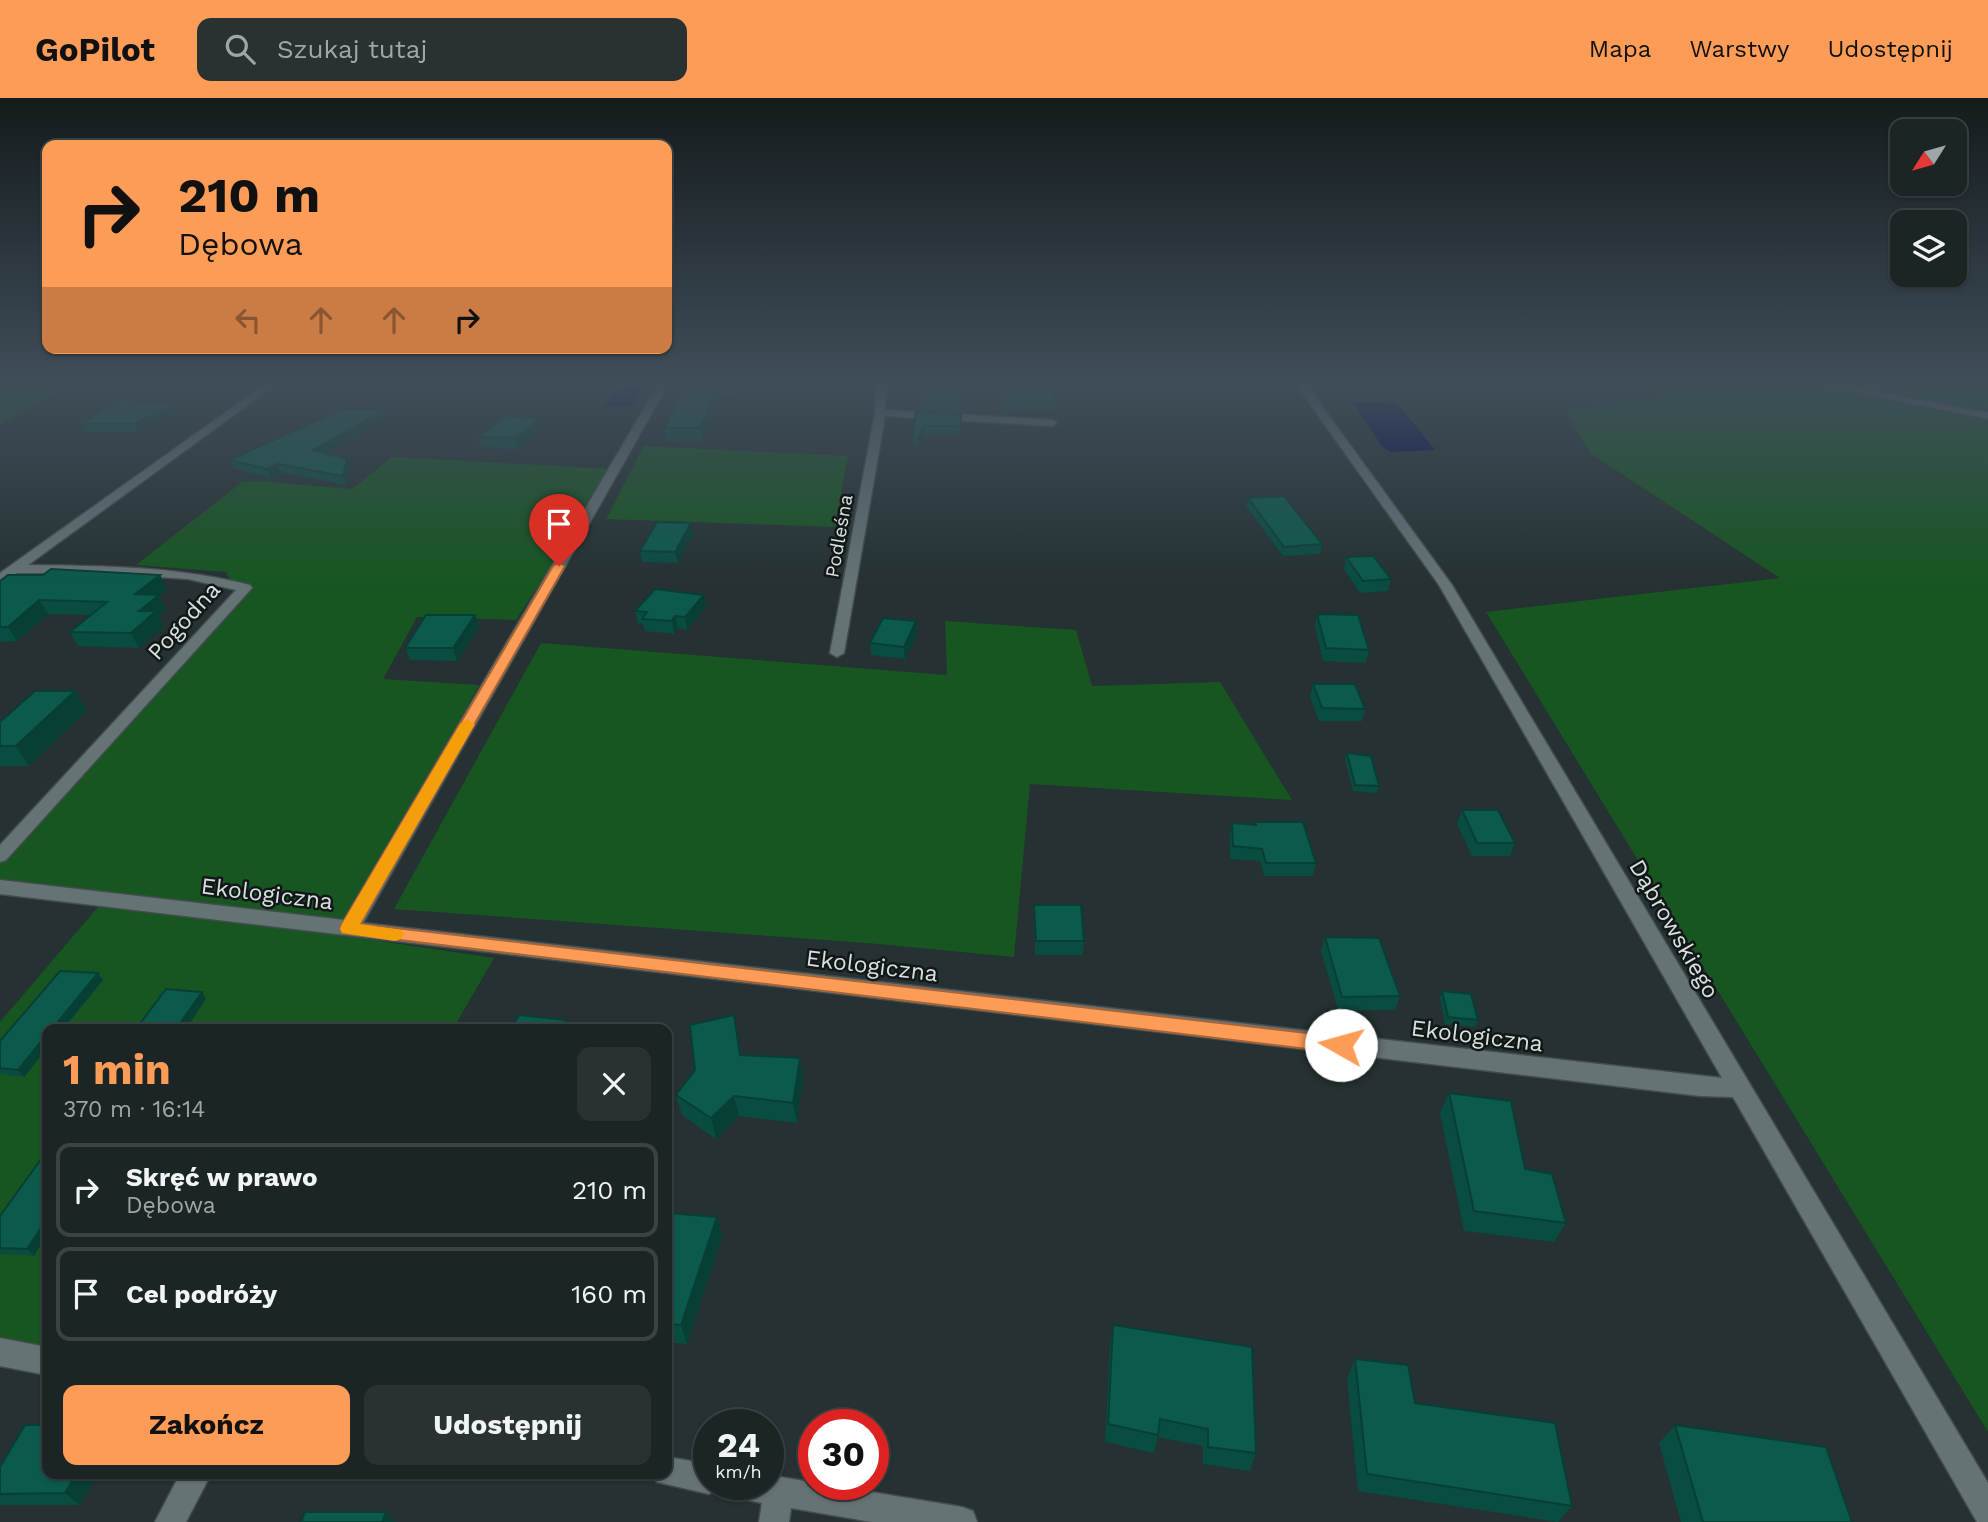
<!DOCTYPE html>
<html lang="pl">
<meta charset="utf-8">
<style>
body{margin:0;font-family:"Work Sans",sans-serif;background:#293132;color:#f1f3f6;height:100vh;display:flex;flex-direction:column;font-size:26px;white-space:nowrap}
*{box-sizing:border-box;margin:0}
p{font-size:23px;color:#a0a5a7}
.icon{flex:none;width:38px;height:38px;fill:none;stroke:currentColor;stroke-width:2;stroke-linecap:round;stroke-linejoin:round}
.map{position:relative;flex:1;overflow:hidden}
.sheet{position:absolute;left:42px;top:926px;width:630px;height:455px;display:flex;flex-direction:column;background:#1c2526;border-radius:14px;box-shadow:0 2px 5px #0004,0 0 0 2px #3a4243}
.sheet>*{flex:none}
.hud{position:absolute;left:42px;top:42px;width:630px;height:214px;border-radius:14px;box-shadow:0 2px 5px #0004,0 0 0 2px #3a4243;background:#fd9c56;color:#111;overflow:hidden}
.needle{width:46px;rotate:233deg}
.buttons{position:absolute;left:1890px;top:21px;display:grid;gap:14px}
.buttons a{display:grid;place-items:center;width:77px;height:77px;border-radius:14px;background:#1c2526;box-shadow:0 2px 5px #0004,0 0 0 2px #3a4243;font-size:35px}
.speed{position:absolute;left:693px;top:1311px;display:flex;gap:14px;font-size:35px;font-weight:700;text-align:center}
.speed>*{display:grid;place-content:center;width:91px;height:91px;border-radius:50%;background:#1c2526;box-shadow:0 2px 5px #0004,0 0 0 2px #3a4243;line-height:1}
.speed small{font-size:18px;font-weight:400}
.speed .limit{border:10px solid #d22;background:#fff;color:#111}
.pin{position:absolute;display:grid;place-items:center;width:60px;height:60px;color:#fff;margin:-72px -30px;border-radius:50% 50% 50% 0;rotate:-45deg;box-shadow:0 0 7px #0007}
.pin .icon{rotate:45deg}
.me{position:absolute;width:77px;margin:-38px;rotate:277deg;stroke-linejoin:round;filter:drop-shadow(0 0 5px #0008)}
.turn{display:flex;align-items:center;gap:24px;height:147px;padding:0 21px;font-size:32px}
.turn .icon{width:91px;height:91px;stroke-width:2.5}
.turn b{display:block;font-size:49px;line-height:60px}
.lanes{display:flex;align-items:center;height:66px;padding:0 21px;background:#0003;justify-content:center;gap:35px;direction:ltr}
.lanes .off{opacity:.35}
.round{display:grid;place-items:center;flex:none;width:74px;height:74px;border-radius:14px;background:#293132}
.head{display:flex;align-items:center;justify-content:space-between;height:119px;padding:0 21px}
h1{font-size:42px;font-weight:700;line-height:52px;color:#fd9c56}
.button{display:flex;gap:14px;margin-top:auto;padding:14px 21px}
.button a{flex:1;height:80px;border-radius:14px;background:#fd9c56;color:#111;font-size:28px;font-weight:700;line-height:80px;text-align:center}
.button a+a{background:#293132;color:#f1f3f6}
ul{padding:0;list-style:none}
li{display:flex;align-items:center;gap:21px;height:94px;margin:0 14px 10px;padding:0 7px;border:4px solid #3a4243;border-radius:14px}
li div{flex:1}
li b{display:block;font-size:26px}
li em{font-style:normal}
header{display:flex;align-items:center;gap:42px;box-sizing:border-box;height:98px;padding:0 35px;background:#fd9c56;color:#111}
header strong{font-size:33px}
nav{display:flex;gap:38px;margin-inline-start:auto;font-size:24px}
.search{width:490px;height:63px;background:#293132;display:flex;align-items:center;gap:18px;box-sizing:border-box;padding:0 24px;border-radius:14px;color:#a0a5a7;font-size:26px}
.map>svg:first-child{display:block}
</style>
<header>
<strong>GoPilot</strong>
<div class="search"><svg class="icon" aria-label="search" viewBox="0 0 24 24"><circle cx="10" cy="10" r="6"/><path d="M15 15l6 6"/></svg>Szukaj tutaj</div>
<nav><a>Mapa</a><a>Warstwy</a><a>Udostępnij</a></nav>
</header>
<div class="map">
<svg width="1988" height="1424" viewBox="0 0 1988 1424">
<rect width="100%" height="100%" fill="#253132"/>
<!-- green -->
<path fill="#175621" d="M0,285H74L0,327Z
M1736,285H1988V1334L1486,514L1780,480L1590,355L1565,312Z
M644,348L848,358L835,429L606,421Z
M392,359L614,371L516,522L417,519L383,581L479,587L349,831L0,788V759L247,489L230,482L226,474L136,467L242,384L257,383L352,391Z
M945,523L1076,532L1092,588L1220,584L1292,702L1030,686L1014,859L867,845L394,811L541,545L947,577Z
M104,802L494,860L453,931H47V1253L0,1246V924Z"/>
<!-- water -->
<path fill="#04064f" d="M630,285L646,288L631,309L604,308L619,291Z
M1352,304L1397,305L1435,352L1390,354L1382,348Z"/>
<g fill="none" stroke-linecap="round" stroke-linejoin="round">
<defs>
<path id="minor" d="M267,285H278L28,467C103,468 176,468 250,487L252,490L6,762L0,764V747L236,492L188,481L101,475H17L0,485V475Z
M659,285H669L363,825L1722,980L1439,487L1295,285H1305L1452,487L1988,1385V1424H1977L1733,999L1700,998L0,796V782L344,822Z
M876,285H886L885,312L1052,322L1057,325L1052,328L885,318L844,555L837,559L830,555L875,315Z
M1811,285H1830L1988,315V321Z
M0,1240L47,1249V1277L0,1268Z
M667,1359L709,1366V1386H768V1377L962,1409L973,1413L977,1424H872L791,1410L789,1424H759L762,1405L724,1397L721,1388L719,1391L709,1396L657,1384L653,1376H667Z
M180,1376H211L186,1424H155Z"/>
</defs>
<!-- minor casing -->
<use href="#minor" stroke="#434c4e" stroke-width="3"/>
<!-- minor -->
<use href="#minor" fill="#667375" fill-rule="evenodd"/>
</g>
<!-- wall -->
<path fill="#094d41" d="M687,285H746L740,298H720L702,343H666L664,330Z
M995,285H1065V287L1052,288L1054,311H998Z
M943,293H961V314L917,311V303Z
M178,314L136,334H85L81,326Z
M916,314L961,317L960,337H924L919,349L913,348V339Z
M390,319L326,356L350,370L347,387L282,375L271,380L234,371L230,362Z
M540,321L542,331L518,351L481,349L478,339Z
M1248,400L1322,446L1320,456L1283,458L1246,408Z
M693,437L678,465L642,464L640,453Z
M1346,459L1391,481L1388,493L1360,495L1344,471Z
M160,477L167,491L159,497L166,511L159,518L164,528L139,550L78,548L70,534L90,517L48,516L17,543L0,544V483Z
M706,509L687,532L678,530L674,536L645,533L643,526L638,525L635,513Z
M1317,516L1369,552L1366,565L1323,563L1315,528Z
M475,517L479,529L457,563L410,562L405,550Z
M916,523L917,536L905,561L871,557L870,545Z
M1313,586L1365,611L1362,623H1319L1310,599Z
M75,593L87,612L29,668H0V624Z
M1347,655L1379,688L1377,695L1353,693L1345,662Z
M1462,712L1515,745L1510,758H1472L1457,726Z
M1255,724L1316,765L1313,778H1264L1260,763L1230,761V737L1232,725L1255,727Z
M1034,807L1084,843L1083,857H1035Z
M1325,839L1400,898L1395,912H1338L1321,853Z
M98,875L103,882L24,979L0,976V943Z
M1442,893L1478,922L1475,929L1445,926L1440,900Z
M738,938L741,957L800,960L803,980L797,1025L739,1018L716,1041L682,1017L676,997Z
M1449,995L1525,1071L1566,1125L1554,1144L1464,1133L1440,1015Z
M667,1115L717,1119L722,1139L687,1246L667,1244Z
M0,1118L34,1158L0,1156Z
M1113,1227L1256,1355L1250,1373L1203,1366V1348L1158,1339L1154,1355L1105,1344L1110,1246Z
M1355,1261L1415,1305L1572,1408L1558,1424L1358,1393L1347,1280Z
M47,1327L80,1407H0V1396Z
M1675,1327L1852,1424H1681L1659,1345Z"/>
<!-- shaded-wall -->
<path fill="#083f35" d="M739,285H746L740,298L739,286Z
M943,285H947L939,301V293Z
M719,286L720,298L702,343L700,330Z
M175,307L178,314L136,334L133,326Z
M387,311L390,319L317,361L313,352Z
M540,321L542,331L518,351L515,340Z
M924,328V337L919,349L918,341Z
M347,361L350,370L347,387L343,378Z
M278,366L282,375L271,380L267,371Z
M691,425L693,437L678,465L675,454Z
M160,477L167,491L159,497L166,511L159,518L164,528L139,550L131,535L139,513L135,496Z
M704,497L706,509L687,532L685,519Z
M39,502L48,516L17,543L8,529Z
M475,517L479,529L457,563L453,550Z
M675,518L678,530L674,536L672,523Z
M916,523L917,536L905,561L904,549Z
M75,593L87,612L29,668L16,648Z
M98,875L103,882L63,931H52Z
M202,894L206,901L186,931H176Z
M566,922L569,931H561Z
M47,936V950L24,979L18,972Z
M800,960L803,980L797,1025L793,1005Z
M734,998L739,1018L716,1041L711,1020Z
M717,1119L722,1139L687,1246L681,1227Z
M47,1121V1137L34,1158L27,1151Z
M76,1376H97L80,1407L65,1395Z
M386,1414L395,1424H382Z"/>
<!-- building -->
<path fill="#0b5a4c" stroke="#083f35" stroke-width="2" d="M687,285H739V286H719L700,330H664Z
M919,285H943L939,293H961V306L917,303Z
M996,285H1052L1054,304H998Z
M117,302L175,307L133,326H81Z
M343,311H387L313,352L347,361L343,378L278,366L267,371L230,362Z
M916,314L961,317L960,328H924L918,341L913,339Z
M505,318L540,321L515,340L478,339Z
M1284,398L1322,446L1284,449L1248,400Z
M657,424L691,425L675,454L640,453Z
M1373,458L1391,481L1363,483L1346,459Z
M51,471L160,477L135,496L159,497L139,513H156L131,535L70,534L107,504L39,502L8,529H0V483L8,477H43Z
M655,491L704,497L685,519L675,518L672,523L642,521L647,514L635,513Z
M1317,516L1358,517L1369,552L1326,550Z
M426,517H475L453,550H405Z
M883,520L916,523L904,549L870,545Z
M1313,586H1355L1365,611L1322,610Z
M35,593H75L16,648H0V624Z
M1347,655L1371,658L1379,688L1355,687Z
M1462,712H1498L1515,745H1477Z
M1255,724H1303L1316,765H1266L1262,751L1233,748L1232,725L1256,727Z
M1034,807H1081L1084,843H1036Z
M1325,839L1379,840L1400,898L1342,899Z
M60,873L98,875L52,931H47V936L18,972L0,970V943Z
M166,891L202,894L176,931H136Z
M1442,893L1471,896L1478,922L1448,919Z
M519,917L566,922L561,931H511Z
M734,917L740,957L800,960L793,1005L734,998L711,1020L676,997L695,972L690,927Z
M1449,995L1511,1003L1525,1071L1552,1076L1566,1125L1474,1113Z
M47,1053V1121L27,1151L0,1150V1118Z
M667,1115L717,1119L681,1227L667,1226Z
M1113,1227L1252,1249L1256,1355L1208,1349V1331L1160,1321L1158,1337L1108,1326Z
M1355,1261L1408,1267L1415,1305L1555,1325L1572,1408L1367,1376Z
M25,1327H47V1376H76L65,1395L0,1396V1369Z
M1675,1327L1826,1349L1852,1424H1703Z
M305,1414H386L382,1424H301Z"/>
<!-- sky -->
<linearGradient id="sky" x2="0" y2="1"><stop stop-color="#141b1c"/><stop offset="0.59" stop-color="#404e5a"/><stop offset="1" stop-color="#404e5a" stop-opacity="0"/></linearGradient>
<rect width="1988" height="484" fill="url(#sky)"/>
<!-- route -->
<path fill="#fd9c56" stroke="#a46538" stroke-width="2" d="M559,464L565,468L360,826L1341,939L1348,942L1351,947L1348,953L1341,955L342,835L340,831L342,826L553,468Z"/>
<!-- slow -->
<path fill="#f59e0b" d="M467,621L475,626L360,826L401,832L404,836L401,841L395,843L342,835L340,831L342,826L460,626Z"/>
<g text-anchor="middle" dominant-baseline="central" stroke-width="5" stroke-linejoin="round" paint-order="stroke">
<!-- far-street labels -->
<g font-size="19" fill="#d9e0e1" stroke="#121718">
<text transform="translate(839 438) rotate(-80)">Podleśna</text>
</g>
<!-- street labels -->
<g font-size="23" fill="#d9e0e1" stroke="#121718">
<text transform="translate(184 523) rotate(-48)">Pogodna</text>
<text transform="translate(267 796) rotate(7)">Ekologiczna</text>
<text transform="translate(1674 831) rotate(60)">Dąbrowskiego</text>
<text transform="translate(872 868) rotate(7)">Ekologiczna</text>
<text transform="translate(1477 938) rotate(7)">Ekologiczna</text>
</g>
</g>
</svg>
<div class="buttons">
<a><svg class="needle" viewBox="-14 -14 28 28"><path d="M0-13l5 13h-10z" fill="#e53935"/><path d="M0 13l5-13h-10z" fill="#a0a5a7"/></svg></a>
<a><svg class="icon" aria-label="layers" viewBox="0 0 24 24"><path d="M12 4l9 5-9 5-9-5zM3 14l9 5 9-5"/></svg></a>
</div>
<div class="speed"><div>24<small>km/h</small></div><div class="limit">30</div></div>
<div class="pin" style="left:559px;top:468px;background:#d93025"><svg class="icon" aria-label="arrive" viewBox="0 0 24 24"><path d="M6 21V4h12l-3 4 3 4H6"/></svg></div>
<svg class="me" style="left:1341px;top:947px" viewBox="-20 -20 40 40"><circle r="19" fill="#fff"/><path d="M0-13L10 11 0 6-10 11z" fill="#fd9c56"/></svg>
<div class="hud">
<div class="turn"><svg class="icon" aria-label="right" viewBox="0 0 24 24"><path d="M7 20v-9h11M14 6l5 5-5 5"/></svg><div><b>210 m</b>Dębowa</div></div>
<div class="lanes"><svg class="icon off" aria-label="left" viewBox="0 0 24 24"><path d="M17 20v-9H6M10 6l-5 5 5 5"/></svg><svg class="icon off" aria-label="ahead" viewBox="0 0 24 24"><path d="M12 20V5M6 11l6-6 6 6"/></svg><svg class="icon off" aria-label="ahead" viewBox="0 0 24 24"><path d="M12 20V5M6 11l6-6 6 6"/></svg><svg class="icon" aria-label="right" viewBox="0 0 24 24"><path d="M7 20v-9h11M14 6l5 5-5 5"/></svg></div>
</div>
<section class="sheet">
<div class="head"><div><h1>1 min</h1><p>370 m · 16:14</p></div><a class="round"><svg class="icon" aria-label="close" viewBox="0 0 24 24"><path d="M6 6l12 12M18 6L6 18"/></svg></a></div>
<ul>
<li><svg class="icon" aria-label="right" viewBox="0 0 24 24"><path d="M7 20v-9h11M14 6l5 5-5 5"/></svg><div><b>Skręć w prawo</b><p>Dębowa</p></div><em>210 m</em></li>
<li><svg class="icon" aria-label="arrive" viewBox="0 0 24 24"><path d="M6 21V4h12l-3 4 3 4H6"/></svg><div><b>Cel podróży</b></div><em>160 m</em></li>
</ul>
<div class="button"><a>Zakończ</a><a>Udostępnij</a></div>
</section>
</div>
